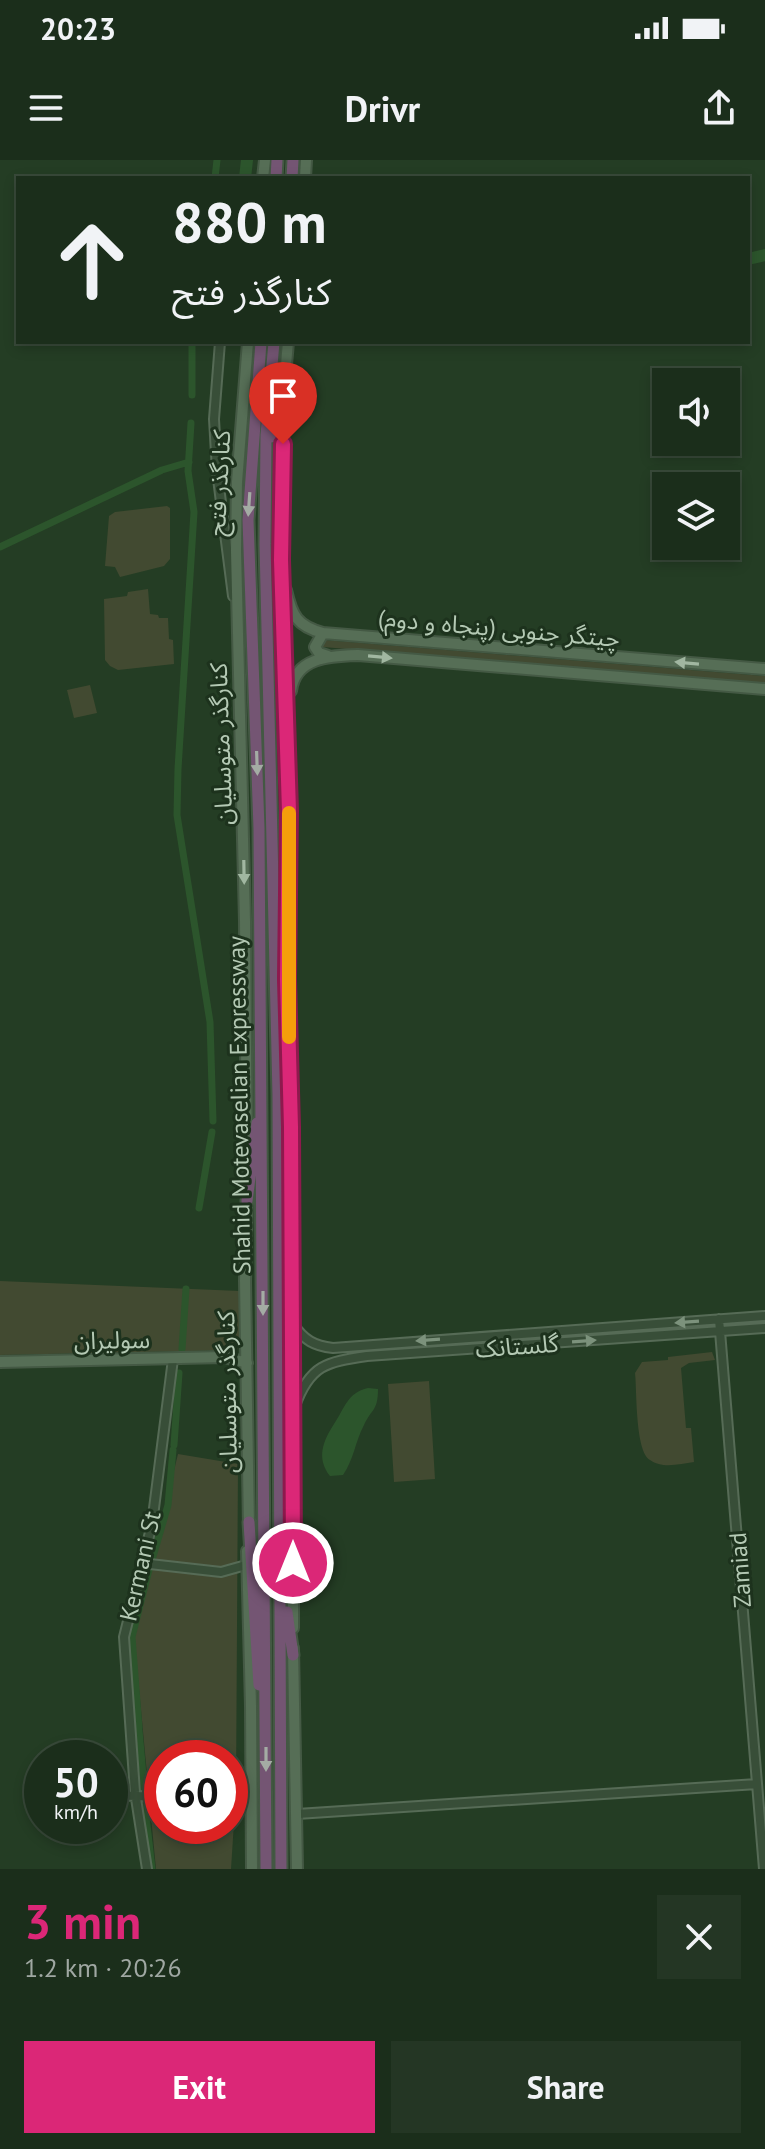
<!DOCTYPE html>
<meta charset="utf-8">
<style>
body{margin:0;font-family:"PT Sans","Noto Sans Arabic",sans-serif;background:#243624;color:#f1f3f6;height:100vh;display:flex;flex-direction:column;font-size:30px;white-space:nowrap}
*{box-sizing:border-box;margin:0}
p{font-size:26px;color:#a0a8a3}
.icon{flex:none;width:44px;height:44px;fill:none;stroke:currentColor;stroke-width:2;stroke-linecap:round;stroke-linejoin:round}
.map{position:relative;height:1709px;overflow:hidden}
.sheet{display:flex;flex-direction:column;background:#1b2e1b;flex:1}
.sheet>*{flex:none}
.banner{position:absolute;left:16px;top:16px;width:734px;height:168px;border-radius:0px;box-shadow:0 4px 12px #0003,0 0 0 2px #394a3a;background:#1b2e1b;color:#f1f3f6;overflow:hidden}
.tools{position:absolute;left:652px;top:208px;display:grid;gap:16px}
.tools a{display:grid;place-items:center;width:88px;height:88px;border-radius:0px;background:#1b2e1b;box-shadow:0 4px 12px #0003,0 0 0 2px #394a3a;font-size:40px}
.speed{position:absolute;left:24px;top:1580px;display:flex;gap:16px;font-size:40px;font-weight:700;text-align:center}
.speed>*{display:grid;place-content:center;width:104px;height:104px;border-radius:50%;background:#1b2e1b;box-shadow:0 4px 12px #0003,0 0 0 2px #394a3a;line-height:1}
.speed small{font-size:20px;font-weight:400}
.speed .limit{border:12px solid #d22;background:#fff;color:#111}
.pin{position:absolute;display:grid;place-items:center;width:68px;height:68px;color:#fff;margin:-82px -34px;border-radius:50% 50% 50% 0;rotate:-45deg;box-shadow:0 0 8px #0007}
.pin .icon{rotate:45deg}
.me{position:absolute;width:88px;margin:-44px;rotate:0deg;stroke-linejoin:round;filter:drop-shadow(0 0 6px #0008)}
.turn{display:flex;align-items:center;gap:28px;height:168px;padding:0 24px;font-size:36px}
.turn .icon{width:104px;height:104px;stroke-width:2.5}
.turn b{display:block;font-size:56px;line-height:68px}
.round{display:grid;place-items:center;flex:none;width:84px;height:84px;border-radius:0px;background:#243624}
.overview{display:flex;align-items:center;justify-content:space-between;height:136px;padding:0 24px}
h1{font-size:48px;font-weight:600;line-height:60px;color:#db2777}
.action{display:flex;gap:16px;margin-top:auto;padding:16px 24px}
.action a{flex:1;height:92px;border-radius:0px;background:#db2777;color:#fff;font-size:32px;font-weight:600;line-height:92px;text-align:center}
.action a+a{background:#243624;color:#f1f3f6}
.status{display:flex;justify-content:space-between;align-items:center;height:56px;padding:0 40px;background:#1b2e1b;direction:ltr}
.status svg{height:22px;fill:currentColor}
header{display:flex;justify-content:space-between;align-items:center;height:104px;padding:0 24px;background:#1b2e1b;font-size:36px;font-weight:600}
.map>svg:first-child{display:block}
</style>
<div class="status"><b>20:23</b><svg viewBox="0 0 49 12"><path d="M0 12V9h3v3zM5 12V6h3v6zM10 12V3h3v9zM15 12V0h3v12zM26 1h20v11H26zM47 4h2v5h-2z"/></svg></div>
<header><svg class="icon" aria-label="menu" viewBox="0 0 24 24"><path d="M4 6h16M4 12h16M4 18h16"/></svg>Drivr<svg class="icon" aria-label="share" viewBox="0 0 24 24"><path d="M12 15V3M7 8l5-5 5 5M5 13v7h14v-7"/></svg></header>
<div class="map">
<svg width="765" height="1709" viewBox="0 0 765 1709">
<rect width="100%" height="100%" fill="#243d24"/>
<!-- green -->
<path fill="#424a31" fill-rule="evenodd" d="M167,346L170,348V399L164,406L120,417L115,407L105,406L109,356L115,352Z
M148,429L150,454L158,455L159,458H168L169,479L173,480L174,504L118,510L110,506L105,500L104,439L127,436L128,432Z
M324,480L765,516V524L323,487L319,486Z
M90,525L97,553L74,558L67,530Z
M0,1121L240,1131V1186L237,1190L0,1195Z
M712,1192L715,1200L689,1203L681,1208L686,1268H691L694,1302C680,1304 662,1309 650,1300C635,1291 637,1231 635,1213L642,1202L668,1200V1197Z
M429,1221L435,1319L394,1322L388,1224Z
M178,1294L238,1304L236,1631L231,1709H156L134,1476ZM162,1598H230V1666H162Z"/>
<!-- water -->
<path fill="#2c552c" d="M368,1228L378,1229C378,1251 372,1248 364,1265C355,1282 354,1299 343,1315L330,1316C316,1298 323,1281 334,1264C345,1248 347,1233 368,1228Z"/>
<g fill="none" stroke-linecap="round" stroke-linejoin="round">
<!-- canal -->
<path stroke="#2c552c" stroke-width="7" d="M215,18L217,0
M192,182V235
M191,263L188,311L194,352L178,609L177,655L210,862L213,961
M0,387L162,310L189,302
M199,1048L212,972
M182,1189L186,1129
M174,1285L179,1213
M152,1400L168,1345L173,1290
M139,1568L132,1477L149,1410
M139,1570L145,1637
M145,1647L152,1709"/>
<!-- river -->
<path stroke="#2c552c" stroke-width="12" d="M245,18L247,0
M748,99L765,95"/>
<defs>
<path id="minor" d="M220,182L214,259L217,311L233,436
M719,1159L764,1709
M293,1164C304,1180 314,1186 333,1188L765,1156
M295,1246C310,1205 326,1202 367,1196L765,1168
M141,1403L221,1412L246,1405
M110,1635L162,1637
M297,1654L757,1624
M147,1709L135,1632L124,1477L152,1364L173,1199"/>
<path id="major" d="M263,18L265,0
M305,18L306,0
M286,430C292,456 297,466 323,473L765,509
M323,473L315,487L319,493L328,496
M291,531C295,497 330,496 358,495L765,529
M287,828C284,738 289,649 287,559C284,433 276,308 288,182
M288,856L293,1164V1468
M247,1011L245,761L236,391L237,322L248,182
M247,1035L245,1121L249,1367
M0,1202L225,1197L247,1203
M247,1391L251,1546L252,1709
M293,1488L297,1709"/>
<path id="highway" d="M276,18L277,0
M292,18L293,0
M261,182L248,360L259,668L266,1709
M274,182L266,275L265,384L278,935L281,1709
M271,277L284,224
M282,879L287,819
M247,1041L257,963
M249,1362L259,1525
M287,1452L293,1495"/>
</defs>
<!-- minor casing -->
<use href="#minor" stroke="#566b56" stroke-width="12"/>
<!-- major casing -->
<use href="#major" stroke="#445944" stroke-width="14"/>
<!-- highway casing -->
<use href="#highway" stroke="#435843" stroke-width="15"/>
<!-- minor -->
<use href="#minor" stroke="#384e38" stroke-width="8"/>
<!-- major -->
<use href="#major" stroke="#566e56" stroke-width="10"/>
<!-- highway -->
<use href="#highway" stroke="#745573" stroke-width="11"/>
</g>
<!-- one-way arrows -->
<defs><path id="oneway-solid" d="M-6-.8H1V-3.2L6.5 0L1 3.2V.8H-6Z" transform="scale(2)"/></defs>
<g fill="#a4aca4">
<use href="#oneway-solid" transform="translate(249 344) rotate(94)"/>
<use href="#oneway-solid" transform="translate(257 603) rotate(88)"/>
<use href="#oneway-solid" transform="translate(263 1143) rotate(90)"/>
<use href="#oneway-solid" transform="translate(266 1599) rotate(90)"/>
</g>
<g fill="#a1b7a1">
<use href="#oneway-solid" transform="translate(380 497) rotate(5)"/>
<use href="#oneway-solid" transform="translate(687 503) rotate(-175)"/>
<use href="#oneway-solid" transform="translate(244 712) rotate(89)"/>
</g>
<g fill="#7c927c">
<use href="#oneway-solid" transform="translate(687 1162) rotate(176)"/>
<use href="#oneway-solid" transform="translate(428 1180) rotate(176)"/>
<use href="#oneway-solid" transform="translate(584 1181) rotate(-4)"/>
</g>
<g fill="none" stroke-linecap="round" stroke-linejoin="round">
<defs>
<path id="route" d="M283,284L281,400L289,651L287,819L291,967L293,1403"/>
</defs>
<!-- route casing -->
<use href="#route" stroke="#8e194d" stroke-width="20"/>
<!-- route -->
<use href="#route" stroke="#db2777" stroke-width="14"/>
<!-- slow -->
<path stroke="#f59e0b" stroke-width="14" d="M289,877V653"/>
</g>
<g text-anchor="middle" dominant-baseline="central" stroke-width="6" stroke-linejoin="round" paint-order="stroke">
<!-- street labels -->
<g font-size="24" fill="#b4c9b4" stroke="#1d321d">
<text transform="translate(219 323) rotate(-87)">کنارگذر فتح</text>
<text transform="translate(499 468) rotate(5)">چیتگر جنوبی (پنجاه و دوم)</text>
<text transform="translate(221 584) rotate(-92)">کنارگذر متوسلیان</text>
<text transform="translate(239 945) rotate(-91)">Shahid Motevaselian Expressway</text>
<text transform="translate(112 1180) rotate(-1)">سولیران</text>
<text transform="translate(517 1186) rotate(-4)">گلستانک</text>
<text transform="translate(227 1232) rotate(-91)">کنارگذر متوسلیان</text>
<text transform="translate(140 1406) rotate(-77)">Kermani St</text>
<text transform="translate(740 1410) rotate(-94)">Zamiad</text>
</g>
</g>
</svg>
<div class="tools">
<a><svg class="icon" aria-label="sound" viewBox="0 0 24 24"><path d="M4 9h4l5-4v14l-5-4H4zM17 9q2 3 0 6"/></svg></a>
<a><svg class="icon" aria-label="layers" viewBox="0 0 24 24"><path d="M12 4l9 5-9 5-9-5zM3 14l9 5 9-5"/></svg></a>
</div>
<div class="speed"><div>50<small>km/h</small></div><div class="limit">60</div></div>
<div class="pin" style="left:283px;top:284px;background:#d93025"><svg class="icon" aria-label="arrive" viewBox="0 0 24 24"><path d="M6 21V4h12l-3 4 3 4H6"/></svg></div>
<svg class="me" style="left:293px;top:1403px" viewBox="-20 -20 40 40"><circle r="17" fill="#db2777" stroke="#fff" stroke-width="3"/><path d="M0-11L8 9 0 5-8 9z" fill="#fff"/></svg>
<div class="banner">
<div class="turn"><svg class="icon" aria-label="ahead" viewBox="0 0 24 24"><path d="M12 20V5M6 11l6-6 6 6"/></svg><div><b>880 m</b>کنارگذر فتح</div></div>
</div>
</div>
<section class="sheet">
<div class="overview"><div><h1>3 min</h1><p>1.2 km · 20:26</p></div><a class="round"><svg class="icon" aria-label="close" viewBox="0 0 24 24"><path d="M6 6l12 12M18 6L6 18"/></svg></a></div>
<div class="action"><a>Exit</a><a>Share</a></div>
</section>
